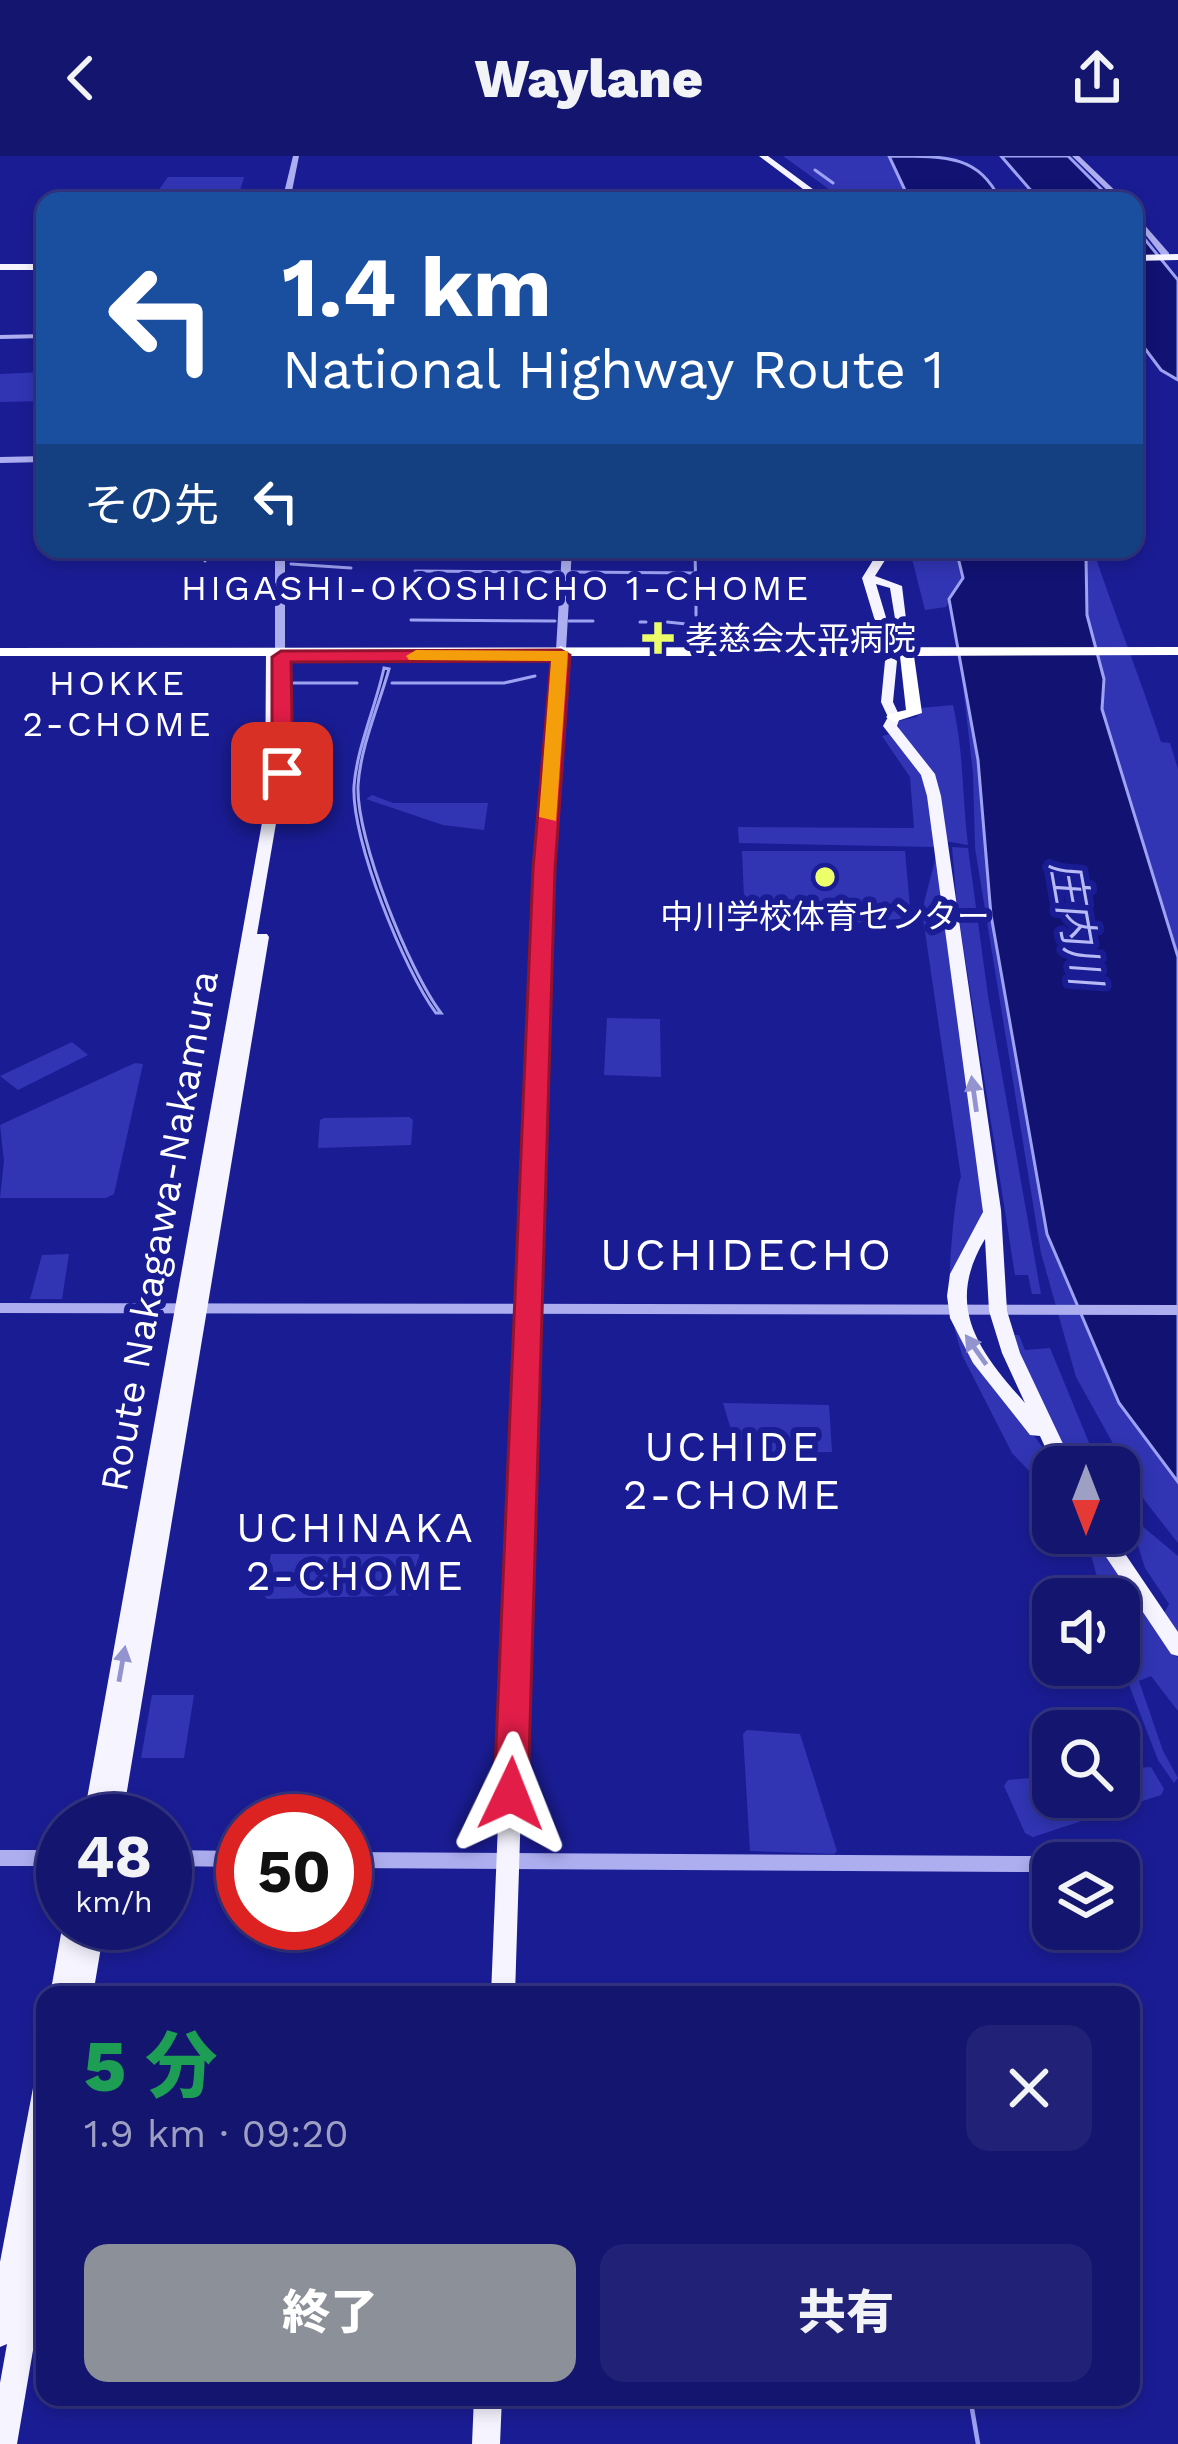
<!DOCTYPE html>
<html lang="ja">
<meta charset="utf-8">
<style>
body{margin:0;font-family:"Work Sans","Noto Sans JP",sans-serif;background:#212277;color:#f1f3f6;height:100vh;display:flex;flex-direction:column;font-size:45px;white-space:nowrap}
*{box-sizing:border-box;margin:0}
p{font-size:39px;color:#9d9fc3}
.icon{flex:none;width:66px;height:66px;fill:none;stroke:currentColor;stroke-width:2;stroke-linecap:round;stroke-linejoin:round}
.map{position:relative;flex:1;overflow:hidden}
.side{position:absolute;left:36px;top:1830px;width:1104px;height:420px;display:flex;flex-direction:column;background:#14156f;border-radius:24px;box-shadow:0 6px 18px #0003,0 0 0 3px #333482}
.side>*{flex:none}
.guide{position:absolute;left:36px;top:36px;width:1107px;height:366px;border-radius:24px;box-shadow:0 6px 18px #0003,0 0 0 3px #333482;background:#1a4fa0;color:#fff;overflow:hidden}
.needle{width:78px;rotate:180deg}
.fabs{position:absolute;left:1032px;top:1290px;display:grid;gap:24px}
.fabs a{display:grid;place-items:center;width:108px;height:108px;border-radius:24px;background:#14156f;box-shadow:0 6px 18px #0003,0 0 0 3px #333482;font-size:60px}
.speed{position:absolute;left:36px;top:1638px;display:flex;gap:24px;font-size:60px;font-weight:700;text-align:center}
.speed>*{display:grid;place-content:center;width:156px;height:156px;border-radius:50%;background:#14156f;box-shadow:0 6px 18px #0003,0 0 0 3px #333482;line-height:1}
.speed small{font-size:30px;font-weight:400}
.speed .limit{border:18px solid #d22;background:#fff;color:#111}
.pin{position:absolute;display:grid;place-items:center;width:102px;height:102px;color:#fff;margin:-51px;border-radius:24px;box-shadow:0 6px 18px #0006}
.me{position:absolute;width:132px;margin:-66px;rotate:2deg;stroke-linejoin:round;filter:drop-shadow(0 0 9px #0008)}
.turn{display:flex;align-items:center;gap:42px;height:252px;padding:0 48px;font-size:54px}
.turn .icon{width:156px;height:156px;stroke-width:2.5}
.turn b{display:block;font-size:84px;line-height:102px}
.then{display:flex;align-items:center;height:114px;padding:0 48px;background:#0003;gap:24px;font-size:45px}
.round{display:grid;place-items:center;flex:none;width:126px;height:126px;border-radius:24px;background:#212277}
.head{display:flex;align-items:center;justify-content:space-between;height:204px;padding:0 48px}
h1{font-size:72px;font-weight:800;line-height:90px;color:#1e9e55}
.action{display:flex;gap:24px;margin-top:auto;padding:24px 48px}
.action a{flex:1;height:138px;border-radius:24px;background:#8c9099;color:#fff;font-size:48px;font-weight:800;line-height:138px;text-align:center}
.action a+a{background:#212277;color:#f1f3f6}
header{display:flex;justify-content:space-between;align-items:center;height:156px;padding:0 48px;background:#14156f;font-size:54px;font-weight:800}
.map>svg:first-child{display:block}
</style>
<header><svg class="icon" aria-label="back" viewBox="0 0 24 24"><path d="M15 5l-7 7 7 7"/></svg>Waylane<svg class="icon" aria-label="share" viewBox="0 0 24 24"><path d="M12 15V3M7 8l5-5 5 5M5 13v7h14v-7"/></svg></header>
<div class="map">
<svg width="1178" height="2288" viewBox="0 0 1178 2288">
<rect width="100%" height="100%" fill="#1a1c94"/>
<!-- green -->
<path fill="#3135b4" d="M783,0H889L910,45H836L830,41L837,39Z
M168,21H244L237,45H151Z
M45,216V245L0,246V218Z
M903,393H956L963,422L946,451L925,454L911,399Z
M1083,393H1093C1114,457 1140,521 1161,586L1170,587L1178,613V801L1102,553L1104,523L1087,459Z
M963,530L978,604L991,759L1047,1078L1119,1247L1178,1326V1387L1145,1345L1076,1221L1041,1097L975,692L973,617Z
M953,549C964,596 962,641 968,689L939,684L933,691L739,687L738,671L914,672L910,621L882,580L899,576L898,565L917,561L920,552Z
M372,639L393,647H488L484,674L443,669L366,643Z
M952,691L968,692L988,840L1041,1138H1032L1028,1119H1015L957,750Z
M938,692L984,1042L982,1060L950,1144C947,1130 955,1033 961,1021L922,755Z
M742,695H905L911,762L803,771L802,766L745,765Z
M607,862L660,863L661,921L604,919Z
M72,886L88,899L18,934L0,920Z
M135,907L143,908L114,1038L106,1042H0L4,1005L0,969Z
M324,962L409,961L413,964L411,989L318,992L320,964Z
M69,1098L62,1143H30L42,1099Z
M954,1171L1057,1311H1053V1357L1036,1322L1012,1297L962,1199Z
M1010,1179H1019L1025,1194L1050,1192L1099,1311H1071Z
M723,1247L829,1249L832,1296L738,1297Z
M1119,1330L1141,1369L1178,1400V1478L1163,1459L1169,1448L1145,1412Z
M1085,1377H1094L1178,1502V1555L1151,1520L1139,1525L1163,1595L1178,1622L1174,1627L1158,1604L1119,1503V1443H1103Z
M271,1398H419V1439L267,1443L263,1438Z
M152,1539H194L184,1602H141Z
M747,1574L800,1578L837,1695L834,1698L750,1695L743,1578Z
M1151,1611L1164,1633L1161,1639L1033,1681L1025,1677L1004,1630L1008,1624L1053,1620V1641H1119V1613Z"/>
<!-- water -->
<path fill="#111272" stroke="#9ea2f2" stroke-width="3" d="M889,0C951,0 978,0 1001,45H910Z
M1001,0H1068L1113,45H1040Z
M1134,70L1178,124V224L1161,214L1134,178Z
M956,393H1083L1086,401L1087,459L1104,523L1102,553L1178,801V1326L1119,1247L1047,1078L991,759L978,604L949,443L963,422Z
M384,512L389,513C379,549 360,592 358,630C356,683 409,815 441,857H436C404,814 351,683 354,630C357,591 376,550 384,512Z"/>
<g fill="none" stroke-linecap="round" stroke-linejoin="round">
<!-- stream-far1 -->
<path stroke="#9ea2f2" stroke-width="3" d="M815,14L833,27
M695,395L696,441
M205,405L209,393
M291,408L351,412
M415,415L559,416
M571,416L696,417
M401,431L406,420
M696,443V459
M411,464L555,465
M569,465H593
M640,466H646
M655,466H660
M667,466L696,469
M697,471L698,489
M294,527H357
M392,527H504L535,520"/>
<!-- stream -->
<path stroke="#9ea2f2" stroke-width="4.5" d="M970,2241L978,2288"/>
<!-- minor -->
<path fill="#acaef0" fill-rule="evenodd" d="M293,0H299L290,45H282Z
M1072,0H1079L1126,45H1118Z
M1134,57L1169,97V101H1163L1134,64Z
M45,178V182L0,183V179Z
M45,300V306L0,307V301Z
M275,393H285V496L280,499L275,496Z
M562,393H572L566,494L561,497L556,494Z
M0,1147L1178,1149V1159L0,1157Z
M0,1694H63V1710H0Z
M165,1694L243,1695V1711L165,1710Z
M345,1696L1031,1700L1038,1703L1041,1708L1038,1713L1031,1716L345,1712Z"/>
<!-- major -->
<path fill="#f5f4ff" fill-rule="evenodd" d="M759,0H768L829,45H819Z
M1178,98V104L1134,105V99Z
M0,108H45V114H0Z
M880,393H892L875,420L902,430L910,496L900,493L890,432L876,428L894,488L888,492L882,488L862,422Z
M561,490L567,494L551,714L515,1839H491L537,714L555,494Z
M272,492L278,496L279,650L257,778H267L269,781L122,1665H83L265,650L266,496Z
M891,501L897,505L893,546L900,561L897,570L935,618L941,640L1001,1054L1007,1155L1020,1197L1074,1311H1054L1040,1280L1030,1279L973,1207L950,1162L947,1140L950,1118L983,1056L927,640L921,619L883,570L888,561L881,546L885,505ZM985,1083L989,1155L1002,1197L1025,1247C979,1195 944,1151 985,1083Z
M1090,1377H1111L1178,1476V1500L1171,1498Z
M63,1767H105L93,1839H50Z
M45,1921V2001L38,2040L45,2037V2124L17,2288H0V2227L7,2188L0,2191V2106L33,1932L36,1924Z
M474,2241H502L500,2288H472Z"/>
<!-- highway -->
<path fill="#fff" fill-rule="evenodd" d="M1178,491V499L914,500L922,557L894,566L886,561L889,558L906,554L900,500H0V492Z"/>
</g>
<!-- one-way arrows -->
<defs><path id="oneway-solid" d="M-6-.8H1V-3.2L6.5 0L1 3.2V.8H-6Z" transform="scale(3)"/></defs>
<g fill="#9293cf">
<use href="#oneway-solid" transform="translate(974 938) rotate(-98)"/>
<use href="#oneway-solid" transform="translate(976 1194) rotate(-125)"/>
<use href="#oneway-solid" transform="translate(122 1508) rotate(-80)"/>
</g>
<!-- route -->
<path fill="#e11d48" stroke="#92132f" stroke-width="3" d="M561,494L570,499L555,713L528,1638L523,1647L511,1651L499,1647L494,1638L533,713L551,505L291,506L293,617L282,624L272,617V501L281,495Z"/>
<!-- slow -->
<path fill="#f59e0b" d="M416,494L568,495L556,665L539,661L551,505L409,504L406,500Z"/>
<!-- markers -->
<g fill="#ecff6a" stroke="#1a1c94" stroke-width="4.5">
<path d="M652 464h12v12h12v12h-12v12h-12v-12h-12v-12h12z"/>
<circle cx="825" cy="721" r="12"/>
</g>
<g text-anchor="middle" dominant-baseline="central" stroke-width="12" stroke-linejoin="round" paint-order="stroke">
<!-- far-poi labels -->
<g font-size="33" fill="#fff" stroke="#1a1c94" text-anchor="start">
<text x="685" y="482">孝慈会大平病院</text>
<text x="825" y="760" text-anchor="middle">中川学校体育センター</text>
</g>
<!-- far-neighbourhood labels -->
<g font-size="36" letter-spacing="3" fill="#fff" stroke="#1a1c94">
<text x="496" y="432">HIGASHI-OKOSHICHO 1-CHOME</text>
<text x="118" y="527">HOKKE<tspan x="118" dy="41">2-CHOME</tspan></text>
</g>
<!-- street labels -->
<g font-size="39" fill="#fff" stroke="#1a1c94">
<text transform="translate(159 1075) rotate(-80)">Route Nakagawa-Nakamura</text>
</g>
<!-- water labels -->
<g font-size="42" font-style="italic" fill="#b8baf6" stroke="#1a1c94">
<text transform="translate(1076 767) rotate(80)">庄内川</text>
</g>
<!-- neighbourhood labels -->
<g font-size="42" letter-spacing="3" fill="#fff" stroke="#1a1c94">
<text x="733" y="1290">UCHIDE<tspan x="733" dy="48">2-CHOME</tspan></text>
<text x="356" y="1371">UCHINAKA<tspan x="356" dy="48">2-CHOME</tspan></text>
</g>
<!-- quarter labels -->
<g font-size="45" letter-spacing="3" fill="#fff" stroke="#1a1c94">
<text x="747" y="1098">UCHIDECHO</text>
</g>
</g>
</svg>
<div class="fabs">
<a><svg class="needle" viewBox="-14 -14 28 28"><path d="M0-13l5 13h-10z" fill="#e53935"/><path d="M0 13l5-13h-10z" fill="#9d9fc3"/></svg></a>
<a><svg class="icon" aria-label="sound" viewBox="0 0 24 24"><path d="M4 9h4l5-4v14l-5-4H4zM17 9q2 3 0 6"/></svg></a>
<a><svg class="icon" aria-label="search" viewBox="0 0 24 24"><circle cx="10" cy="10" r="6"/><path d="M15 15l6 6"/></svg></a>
<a><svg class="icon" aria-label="layers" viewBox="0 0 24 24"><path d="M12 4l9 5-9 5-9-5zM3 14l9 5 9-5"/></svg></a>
</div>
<div class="speed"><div>48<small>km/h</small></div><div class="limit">50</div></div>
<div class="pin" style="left:282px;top:617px;background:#d93025"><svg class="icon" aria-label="arrive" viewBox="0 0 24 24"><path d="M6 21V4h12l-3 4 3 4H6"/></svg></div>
<svg class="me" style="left:511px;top:1638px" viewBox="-20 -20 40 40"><path d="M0-17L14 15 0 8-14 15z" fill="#e11d48" stroke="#fff" stroke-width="4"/></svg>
<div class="guide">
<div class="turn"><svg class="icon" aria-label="left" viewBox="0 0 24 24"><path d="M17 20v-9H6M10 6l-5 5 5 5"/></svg><div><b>1.4 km</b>National Highway Route 1</div></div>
<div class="then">その先<svg class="icon" aria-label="left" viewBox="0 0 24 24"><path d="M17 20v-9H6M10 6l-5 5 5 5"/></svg></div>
</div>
<section class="side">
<div class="head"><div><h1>5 分</h1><p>1.9 km · 09:20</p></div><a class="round"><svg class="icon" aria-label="close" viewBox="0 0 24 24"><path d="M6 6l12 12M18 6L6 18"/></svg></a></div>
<div class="action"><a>終了</a><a>共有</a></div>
</section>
</div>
